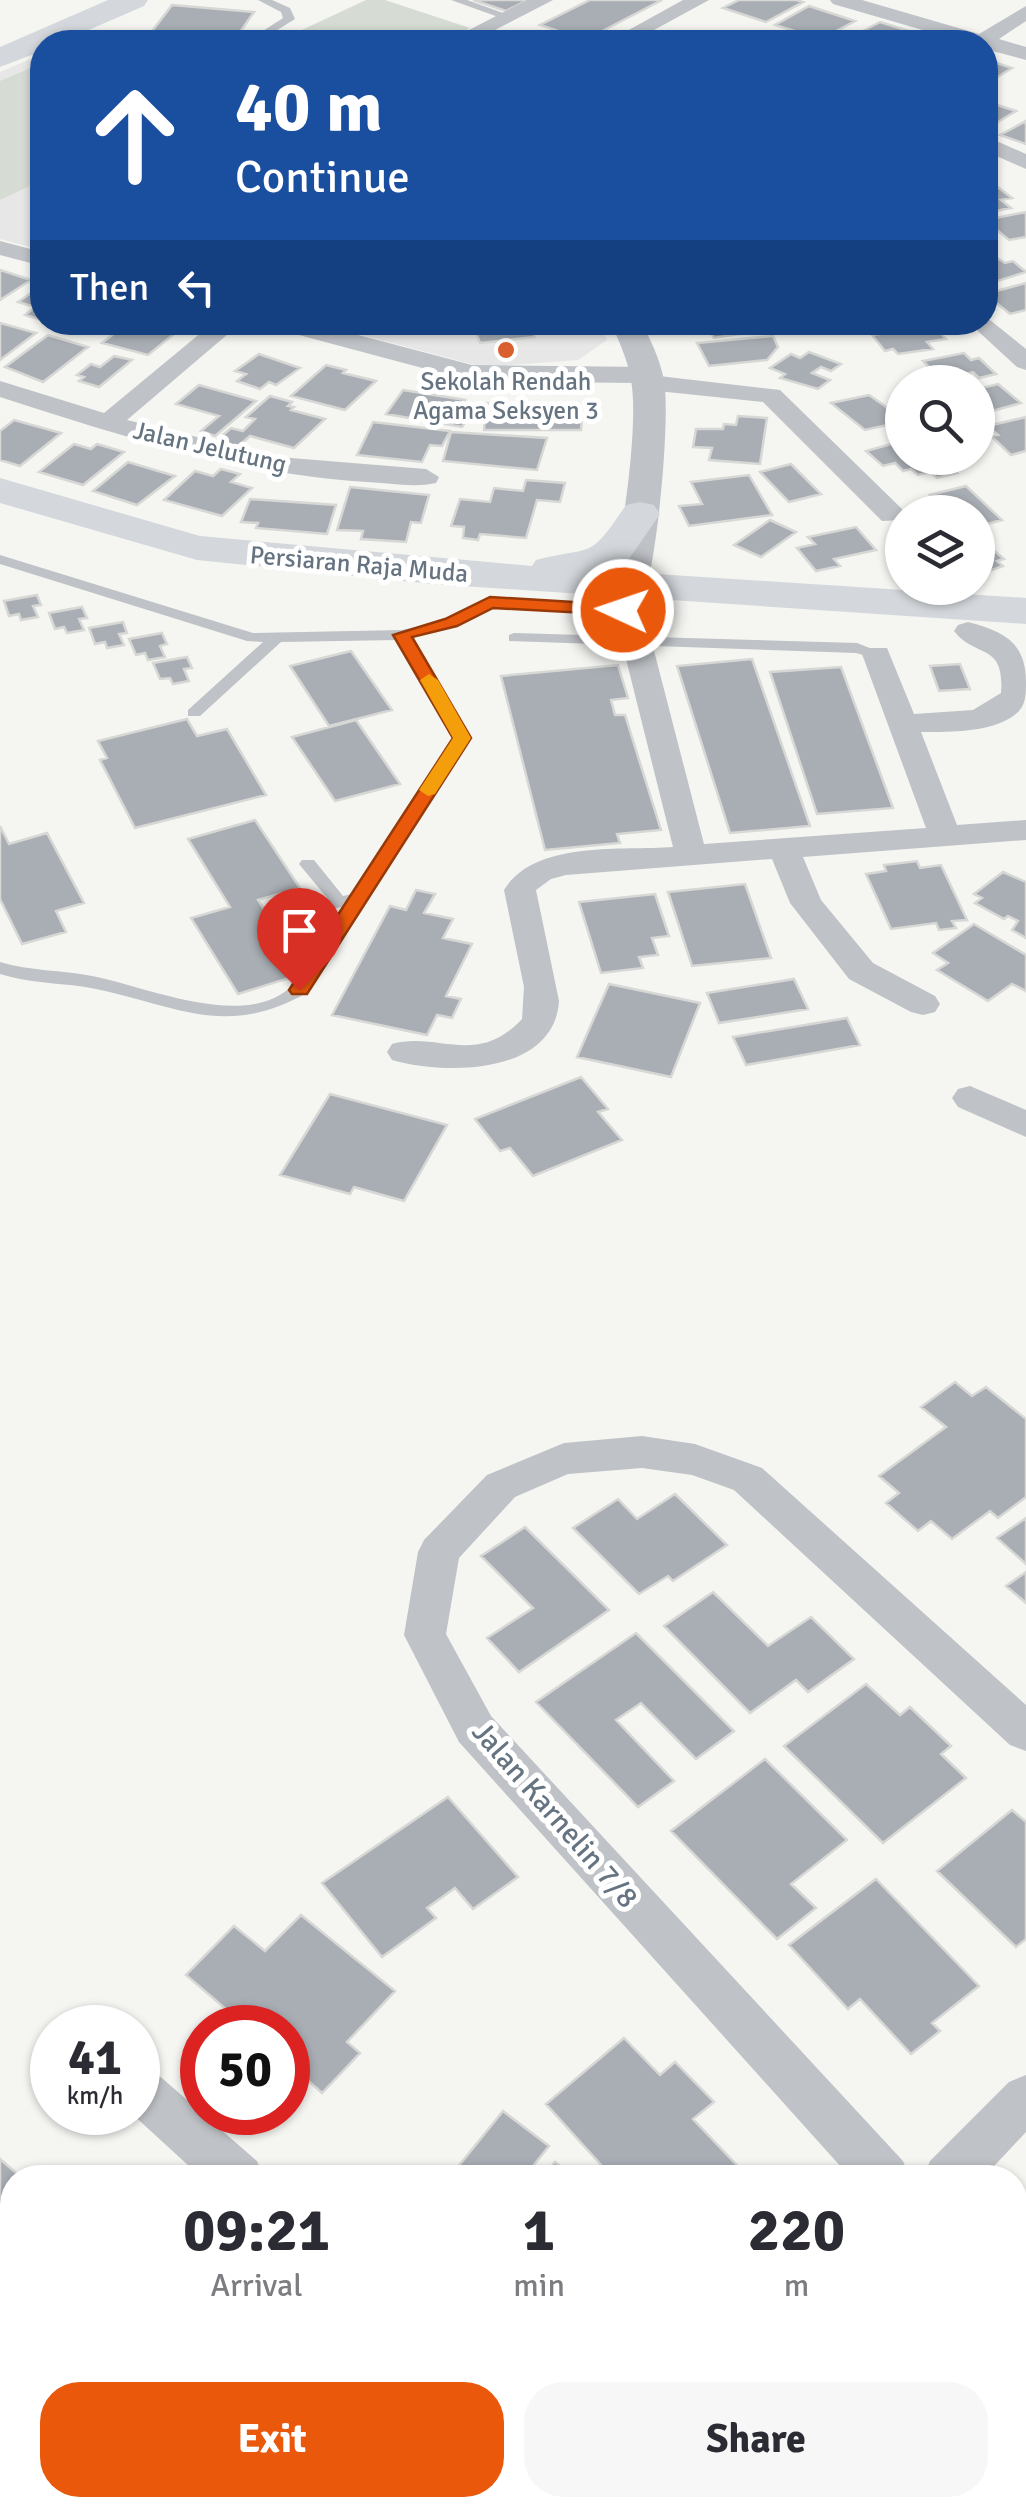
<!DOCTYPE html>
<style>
body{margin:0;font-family:Signika,sans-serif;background:#f7f7f7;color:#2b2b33;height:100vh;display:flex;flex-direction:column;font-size:38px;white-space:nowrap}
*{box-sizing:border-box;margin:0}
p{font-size:32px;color:#7c7c81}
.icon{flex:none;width:55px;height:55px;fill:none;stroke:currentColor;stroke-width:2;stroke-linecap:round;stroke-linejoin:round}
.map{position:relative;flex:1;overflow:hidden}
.side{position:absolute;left:0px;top:2165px;width:1028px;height:352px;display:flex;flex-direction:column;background:#fff;border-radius:40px 40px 0 0;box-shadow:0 2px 8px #0004}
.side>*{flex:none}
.hud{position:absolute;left:30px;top:30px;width:968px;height:305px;border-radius:40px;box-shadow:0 2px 8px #0004;background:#1a4fa0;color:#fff;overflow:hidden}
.buttons{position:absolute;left:885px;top:365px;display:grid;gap:20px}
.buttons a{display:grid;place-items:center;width:110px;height:110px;border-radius:50%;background:#fff;box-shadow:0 2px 8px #0004;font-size:50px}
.speed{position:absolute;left:30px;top:2005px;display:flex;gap:20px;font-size:50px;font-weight:700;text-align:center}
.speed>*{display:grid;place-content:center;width:130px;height:130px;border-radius:50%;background:#fff;box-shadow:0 2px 8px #0004;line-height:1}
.speed small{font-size:25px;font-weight:400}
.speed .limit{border:15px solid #d22;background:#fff;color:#111}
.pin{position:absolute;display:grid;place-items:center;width:85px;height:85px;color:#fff;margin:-102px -42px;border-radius:50% 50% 50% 0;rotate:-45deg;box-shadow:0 0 10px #0007}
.pin .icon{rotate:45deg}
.me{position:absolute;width:110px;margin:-55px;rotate:273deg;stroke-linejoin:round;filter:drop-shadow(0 0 8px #0008)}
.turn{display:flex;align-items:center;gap:35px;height:210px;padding:0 40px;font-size:45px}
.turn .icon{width:130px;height:130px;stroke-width:2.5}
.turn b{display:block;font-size:70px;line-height:85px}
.then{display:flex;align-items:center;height:95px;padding:0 40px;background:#0003;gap:20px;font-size:38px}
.eta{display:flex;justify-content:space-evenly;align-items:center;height:170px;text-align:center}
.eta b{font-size:60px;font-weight:700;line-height:70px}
.button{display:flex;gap:20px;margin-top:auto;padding:20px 40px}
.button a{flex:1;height:115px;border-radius:40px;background:#ea580c;color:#fff;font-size:40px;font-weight:700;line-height:115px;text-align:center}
.button a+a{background:#f7f7f7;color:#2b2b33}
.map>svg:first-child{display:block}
</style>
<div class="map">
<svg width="1026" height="2517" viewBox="0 0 1026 2517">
<rect width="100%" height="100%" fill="#f5f6f2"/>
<!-- built -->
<path fill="#e6e7e6" d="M42,54V250L0,239V72Z
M316,323H598L607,340L578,360L483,367Z"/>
<!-- green -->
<path fill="#d6dcd4" d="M366,0H385L470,28L441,42H276Z
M40,64L42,180L0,200V81Z"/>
<!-- building -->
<path fill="#a8aeb4" stroke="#d7d7d5" stroke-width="2.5" d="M473,0H528L506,11Z
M590,0H662L585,40L540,25Z
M739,0H796L803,2L766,22L723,8Z
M172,5L254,12L233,42L187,41L190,37L150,34Z
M809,6L855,21L821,39L775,25Z
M880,22L912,32L894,42L848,39Z
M985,59L1012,68L985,85Z
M985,101L1016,111L988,128L985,127Z
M1026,121V144L1000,135Z
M985,177L1012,198L1001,200L1011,208L985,213Z
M1026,212V237L1009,240L985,220Z
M996,257L1005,263L1013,261L1026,272L985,285V259Z
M0,270L31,280L0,300Z
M1026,283V310L1010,314L985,294Z
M41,286L42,287V320L25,315L35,307L18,302Z
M64,322H109L94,333Z
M129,322H160L157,326L163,327L160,330L174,334L148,355L102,343Z
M472,322H528L535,337L480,343Z
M705,322H790L792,326L714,338Z
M0,323L36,333L0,360Z
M934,326L946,339L927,342L933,349L898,354L893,349L885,351L872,335Z
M48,335L88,347L43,382L5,367Z
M773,336L778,347L767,360L709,366L697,343Z
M809,352L841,364L831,371L821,367L812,373L830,380L818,389L780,378L785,374L770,368L791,354L800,358Z
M964,353L971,360L979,358L996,374L979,378L973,372L941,379L923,361Z
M259,354L300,368L276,385L269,382L260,389L237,381L246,374L235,371Z
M114,356L132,360L99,387L79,381L84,377L77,375L91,364L100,367Z
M326,365L346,370L343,373L376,381L345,410L291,396Z
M998,384L1021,403L978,415V385L982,388Z
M199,385L256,401L215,436L201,431L219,416L176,404Z
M403,390L465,400L457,412L470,415L462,427L386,414Z
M869,395L885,406L901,422L865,430L831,403Z
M270,396L292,402L288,406L294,407L291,410L325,419L294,448L250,436L237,447L216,441L231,428L243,431L255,419L246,417Z
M479,403L549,404L548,417L582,418L581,430H484L485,418H478Z
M738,416L767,418L760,464L709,460L712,448L693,447L696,429H723L724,424L736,425Z
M1026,417V451L1011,455L991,436L998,435L988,426Z
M14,420L61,433L20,466L0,460V431Z
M373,422L450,431L442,446L430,445L422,462L357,455Z
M451,432L547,438L537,470L443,461Z
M902,441V458H940L957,473L937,478L930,472L918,475L911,469L903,471L895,463L883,466L866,451Z
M74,444L91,449L97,444L124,452L83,485L39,472Z
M128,462L175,476L137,505L93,491Z
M791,464L821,494L789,502L760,472Z
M221,469L240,474L231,482L252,488L222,516L164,500L195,471L213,476Z
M749,475L772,515L689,526L679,506L702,504L691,482Z
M526,480L565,483L560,502L537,500L526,538L480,534L478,540L463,538L464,527L451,526L460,499L490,502L494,488L523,491Z
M966,486L1002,520L987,524L978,512H948L930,495Z
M350,487L429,495L421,523L411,522L406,542L361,539L363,531L337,530Z
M250,499L336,505L327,534L256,528L258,523L241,522Z
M770,520L796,532L761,557L734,545Z
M856,527L876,550L834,559L840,566L816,571L797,548L815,544L808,537Z
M978,537L1004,559L997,561L1003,566L978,575Z
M37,595L41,605L33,606L38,617L21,620L19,614L9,616L4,601Z
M82,607L87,618L79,619L84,630L67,633L64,627L55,629L49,613Z
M123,622L127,633L119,634L124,645L107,648L105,642L95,644L89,628Z
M162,633L167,644L160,646L165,657L148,660L145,653L136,655L129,639Z
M351,651L392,710L329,726L290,666Z
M187,657L192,668L184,669L189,681L173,684L170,678L160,679L153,663Z
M752,659L810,826L730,833L677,666Z
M960,664L970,689L939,691L930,666Z
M618,665L628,698L611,700L615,715H625L661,830L617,834L620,843L545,850L501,676Z
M841,667L893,808L817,814L770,672Z
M187,719L197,736L227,729L266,795L135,828L100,760L107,758L98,741Z
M356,720L400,784L335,801L292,737Z
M255,820L300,888L258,900L305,973L238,994L191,918L230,907L188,839Z
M0,826L9,844L47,833L84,903L56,911L66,932L22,944L0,899Z
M917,861L920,868L941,865L967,920L952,921L956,928L939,930L936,923L891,929L866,874L886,871L884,865Z
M1003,872L1026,882V938L1012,930L1018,921L1008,916L1004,919L975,903L982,898L974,894Z
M745,884L771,958L692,966L668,892Z
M416,890L435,894L424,913L453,919L443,938L472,944L446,996L461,999L452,1018L437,1015L427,1035L332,1015L390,906L406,910Z
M655,894L669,936L652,938L658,955L639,957L643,968L601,973L579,902Z
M974,924L1026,955V991L1012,984L988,1001L937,970L948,963L933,953Z
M794,979L808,1009L719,1023L707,993Z
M609,984L700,1003L671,1077L577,1057Z
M847,1018L860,1045L746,1065L733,1037Z
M581,1077L608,1109L598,1112L622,1140L533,1176L510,1148L500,1151L475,1119Z
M330,1094L447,1125L404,1201L354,1187L350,1194L280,1175Z
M955,1382L972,1396L986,1387L1026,1419V1497L998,1518L990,1511L952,1539L931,1521L918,1531L886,1503L899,1493L879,1476L946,1427L921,1407Z
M675,1494L727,1545L673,1581L668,1576L639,1594L573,1528L618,1499L637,1519Z
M1026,1518V1564L997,1538Z
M525,1527L609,1610L519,1672L487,1638L533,1608L481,1556Z
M1026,1572V1603L1006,1586Z
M713,1592L768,1646L811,1617L854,1659L808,1692L796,1680L750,1713L664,1626Z
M636,1633L734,1731L696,1759L641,1703L616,1720L674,1781L638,1807L536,1702Z
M866,1684L900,1715L910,1707L951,1746L941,1754L966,1778L883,1843L784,1746Z
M765,1759L847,1840L791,1884L816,1908L777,1939L671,1831Z
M448,1797L518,1877L473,1909L455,1888L427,1908L436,1918L382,1957L322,1883Z
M1012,1810L1026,1822V1939L1016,1947L937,1871Z
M876,1879L979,1986L932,2023L940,2031L911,2054L860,1999L848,2009L789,1945Z
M301,1915L395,1991L347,2042L360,2053L322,2093L288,2063V2028H248L186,1975L234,1926L265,1951Z
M624,2038L660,2075L675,2062L714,2102L693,2119L749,2178H613L546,2104Z
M503,2111L549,2146L533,2166L544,2176L555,2162L575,2178H449Z
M0,2159L22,2178H12V2266L0,2280Z
M1015,2275L1026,2286V2445L1021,2451L1015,2445Z
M298,2505H438L441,2517H289Z"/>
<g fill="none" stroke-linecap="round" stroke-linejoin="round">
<!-- service -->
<path fill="#bfc2c6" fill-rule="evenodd" d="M258,0H272L290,8L295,19L258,42H246L283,18L281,12Z
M451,0H467L514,17L504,19Z
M0,555L253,633L402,630L446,620L485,599H495V605L456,626L411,637L470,738L305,994C225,1038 177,1006 96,989C68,983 39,984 11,977L0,974V962C30,971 61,970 92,976C146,986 246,1032 293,985C312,966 329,929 344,907L273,915L270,911L273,907L327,898L299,864L302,860H314L343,896L352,894L454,738L397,640L281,642L200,716H188V710L263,642L247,641L0,564Z
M514,633L857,643L885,654L877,659L856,653L509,641V635Z"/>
<!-- minor -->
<path fill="#bfc2c6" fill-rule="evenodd" d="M527,0H553L472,42H446Z
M683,0H709L632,42H607Z
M830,0H862L979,34L1026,6V21L999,39L1026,47V60L985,49V42H964L833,4Z
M985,136L1026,154V169L985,151Z
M0,241L42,252V266L0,255Z
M985,316L1026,349V370L1017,367L968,322H985Z
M214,322H242L127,420L279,457L426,469L439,477L436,483C414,488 389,483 367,482C240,474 120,436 0,397V381L104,413Z
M266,322H309L472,365L647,367L656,370L659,376L780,390L902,509V520L882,521L763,402L648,390L636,383L471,381L269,327Z
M968,622C1004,631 1026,643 1026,682C1026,693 1026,703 1019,711C997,733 950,732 921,732L957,825L1026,820V840L803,857L821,900L873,963L935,996L940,1004L935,1012L923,1015L911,1012L849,979L790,903L772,859L566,875L551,879L536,890L559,1001C554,1076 444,1075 392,1060L387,1052L392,1044C439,1031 476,1068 522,1019L524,987L504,890C535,840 620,851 673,847L622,643L627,637H647L652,643L704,844L926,828L862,654L867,648H887L914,714L973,710L1001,693C1005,642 976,659 954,631L958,625Z
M970,1086L1026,1110V1137L958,1107L952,1098L958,1089Z
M642,1436L695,1444L762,1468L1026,1705V1751L1010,1745L734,1490L692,1475L642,1468L568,1474L515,1497L459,1558L446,1634L491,1716L903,2161L910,2178H851L459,1742L404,1635L418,1552L424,1540L487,1475L564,1443Z
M138,2065L155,2072L257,2161L264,2178H202L130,2112H138Z
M1026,2075V2132L983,2178H923L930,2161L1009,2082Z
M582,2505H680L675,2517H587Z"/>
<!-- tertiary -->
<path fill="#bfc2c6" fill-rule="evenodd" d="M610,322H641C651,340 660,360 664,380C671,418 656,588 636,618L623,621L610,618L605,610C619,561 640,429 631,380C628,361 619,340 610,322Z"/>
<!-- secondary -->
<path fill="#d4d8dc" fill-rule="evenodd" d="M108,0H148L144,6L61,42H42V51L0,67V47Z
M0,478L200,536L532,566L536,560C596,545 588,561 626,505L640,502L654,505L660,514L629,559L610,571L1026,598V624L433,584L197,560L0,503Z"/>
</g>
<!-- route -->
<path fill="#ea580c" stroke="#983908" stroke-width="2.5" d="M490,597L623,605L632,610L623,615L493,608L457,626L412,637L471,738L307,994H292L289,990L453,738L393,635L445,619Z"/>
<!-- slow -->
<path fill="#f59e0b" d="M429,674L438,680L471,738L435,794L428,796L419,790L453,738L420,680Z"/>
<!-- markers -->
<circle fill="#d95f2f" stroke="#fff" stroke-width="4" cx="506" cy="350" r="10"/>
<g text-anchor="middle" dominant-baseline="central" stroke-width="10" stroke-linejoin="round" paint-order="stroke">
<!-- far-poi labels -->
<g font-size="25" fill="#667482" stroke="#fff">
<text x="506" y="381">Sekolah Rendah<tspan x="506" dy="29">Agama Seksyen 3</tspan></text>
</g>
<!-- far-street labels -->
<g font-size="25" fill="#667482" stroke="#fff">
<text transform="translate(210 447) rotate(13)">Jalan Jelutung</text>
<text transform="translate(359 564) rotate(5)">Persiaran Raja Muda</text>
</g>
<!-- street labels -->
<g font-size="30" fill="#667482" stroke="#fff">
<text transform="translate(555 1815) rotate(49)">Jalan Karnelin 7/8</text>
</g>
</g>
</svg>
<div class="buttons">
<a><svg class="icon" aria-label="search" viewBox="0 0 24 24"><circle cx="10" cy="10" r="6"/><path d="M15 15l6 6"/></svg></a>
<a><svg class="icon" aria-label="layers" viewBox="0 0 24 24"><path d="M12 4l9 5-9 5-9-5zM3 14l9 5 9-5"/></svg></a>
</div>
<div class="speed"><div>41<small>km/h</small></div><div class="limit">50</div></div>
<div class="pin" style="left:299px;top:990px;background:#d93025"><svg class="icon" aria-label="arrive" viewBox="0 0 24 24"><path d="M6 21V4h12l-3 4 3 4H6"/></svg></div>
<svg class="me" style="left:623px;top:610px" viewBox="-20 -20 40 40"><circle r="17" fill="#ea580c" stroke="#fff" stroke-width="3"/><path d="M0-11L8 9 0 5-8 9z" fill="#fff"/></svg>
<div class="hud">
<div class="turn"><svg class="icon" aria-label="ahead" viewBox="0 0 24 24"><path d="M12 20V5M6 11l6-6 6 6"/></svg><div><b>40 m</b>Continue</div></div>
<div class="then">Then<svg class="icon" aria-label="left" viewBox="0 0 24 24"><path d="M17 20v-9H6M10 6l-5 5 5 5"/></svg></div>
</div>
<section class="side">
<div class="eta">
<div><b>09:21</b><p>Arrival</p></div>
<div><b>1</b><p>min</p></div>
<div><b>220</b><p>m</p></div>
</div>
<div class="button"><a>Exit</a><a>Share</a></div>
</section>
</div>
